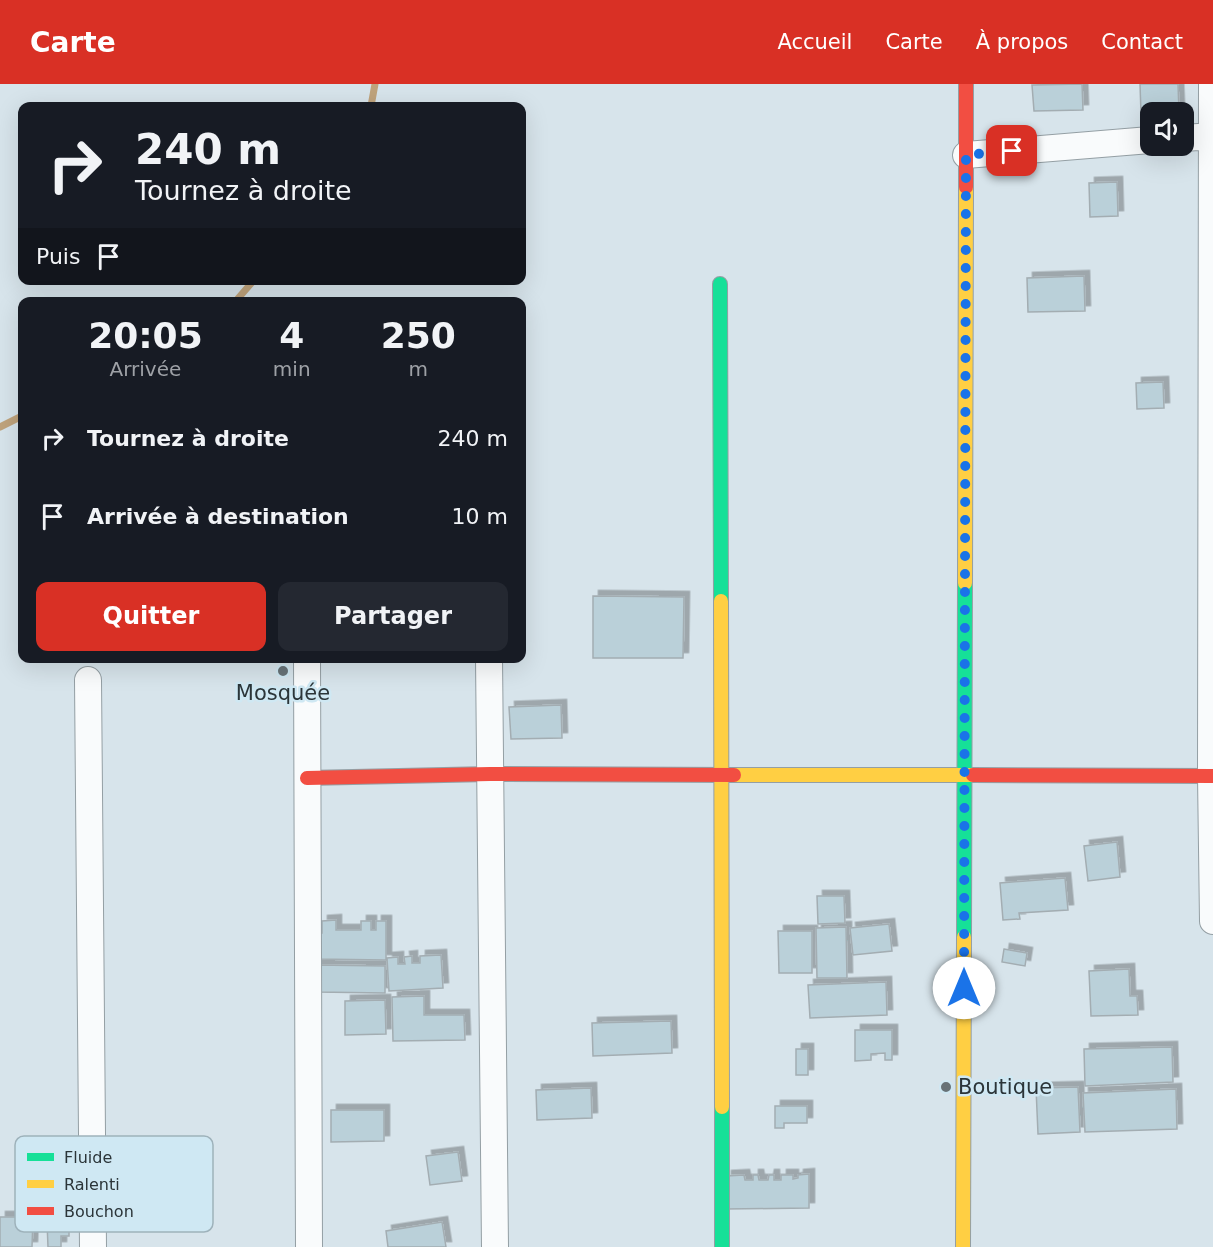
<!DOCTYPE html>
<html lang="fr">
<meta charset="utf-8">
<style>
body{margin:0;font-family:"DejaVu Sans",sans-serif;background:#242831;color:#f1f3f6;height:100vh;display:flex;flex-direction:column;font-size:22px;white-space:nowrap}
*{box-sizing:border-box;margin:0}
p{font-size:20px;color:#9ea1a6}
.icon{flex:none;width:33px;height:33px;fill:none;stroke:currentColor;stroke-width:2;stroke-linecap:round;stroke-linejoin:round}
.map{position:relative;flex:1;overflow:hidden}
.sheet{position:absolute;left:18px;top:213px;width:508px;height:366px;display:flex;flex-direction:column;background:#171b24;border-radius:12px;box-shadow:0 6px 24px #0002}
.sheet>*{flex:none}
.guide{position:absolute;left:18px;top:18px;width:508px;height:183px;border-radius:12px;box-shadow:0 6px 24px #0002;background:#171b24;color:#f1f3f6;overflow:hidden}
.fabs{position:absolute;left:1140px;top:18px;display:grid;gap:12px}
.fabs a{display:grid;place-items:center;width:54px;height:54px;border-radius:12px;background:#171b24;box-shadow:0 6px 24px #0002;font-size:30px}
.pin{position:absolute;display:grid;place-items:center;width:51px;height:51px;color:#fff;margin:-26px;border-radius:12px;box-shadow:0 3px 9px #0006}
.me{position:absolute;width:66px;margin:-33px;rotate:0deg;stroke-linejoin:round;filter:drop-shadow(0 0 4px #0008)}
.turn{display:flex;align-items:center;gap:21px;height:126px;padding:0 18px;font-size:27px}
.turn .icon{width:78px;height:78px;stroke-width:2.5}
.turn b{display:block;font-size:42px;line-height:51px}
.then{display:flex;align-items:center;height:57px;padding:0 18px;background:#0003;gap:12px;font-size:22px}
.eta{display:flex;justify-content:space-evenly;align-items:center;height:102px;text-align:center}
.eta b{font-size:36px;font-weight:700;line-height:42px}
.cta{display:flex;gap:12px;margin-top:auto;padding:12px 18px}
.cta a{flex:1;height:69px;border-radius:12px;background:#d93025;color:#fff;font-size:24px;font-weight:700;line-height:69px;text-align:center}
.cta a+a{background:#242831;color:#f1f3f6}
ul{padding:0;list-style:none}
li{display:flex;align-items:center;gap:18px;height:78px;padding:0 18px}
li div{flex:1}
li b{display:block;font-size:22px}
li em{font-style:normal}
header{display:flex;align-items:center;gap:36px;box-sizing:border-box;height:84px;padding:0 30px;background:#d93025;color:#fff}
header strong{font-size:28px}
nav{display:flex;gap:33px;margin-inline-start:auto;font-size:21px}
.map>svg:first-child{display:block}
</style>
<header>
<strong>Carte</strong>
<nav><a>Accueil</a><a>Carte</a><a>À propos</a><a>Contact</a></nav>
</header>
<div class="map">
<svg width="1213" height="1163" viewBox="0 0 1213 1163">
<defs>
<filter id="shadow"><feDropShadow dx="5.5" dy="-5.5" stdDeviation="0" flood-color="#0004"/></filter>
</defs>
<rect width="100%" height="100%" fill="#d7e4eb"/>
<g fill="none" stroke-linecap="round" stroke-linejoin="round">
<!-- stream -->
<path stroke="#bfa37c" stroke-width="7" d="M371,22L375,0
M235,218L254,196
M0,343L22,332"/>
</g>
<!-- building -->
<path fill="#bad0d9" stroke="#a3adb2" stroke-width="1.5" filter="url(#shadow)" d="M1082,0L1083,26L1034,27L1032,1Z
M1140,0H1178L1179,28L1141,29Z
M1117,98L1118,132L1090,133L1089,99Z
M1084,192L1085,227L1028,228L1027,194Z
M1163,298L1164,324L1137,325L1136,299Z
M593,512L684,513L683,574H593Z
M561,621L562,654L511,655L509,623Z
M1117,758L1120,793L1088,797L1084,762Z
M1065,794L1068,826L1019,829L1020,835L1003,836L1000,799Z
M817,812H844L845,839L818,840Z
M336,836V846H361V837H371V846H376V837H386V876L316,875V849H322V837Z
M889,840L892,867L853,871L850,844Z
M846,843L847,894H817L816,844Z
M778,847H812V889H779Z
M1004,865L1027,869L1025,882L1002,878Z
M441,871L443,904L389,907L387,874L398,873V880H405L404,873L412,872V879H420V872Z
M316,881L385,882V909L316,908Z
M1129,885L1130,912H1137L1138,931L1091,932L1089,887Z
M886,898L887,931L810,934L808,901Z
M424,912V931H464L465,956L393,957L392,913Z
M385,916L386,950L345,951V917Z
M671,937L672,969L593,972L592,939Z
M855,946H892V976H885V969L871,970V976L855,977Z
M1172,963L1173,998L1085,1002L1084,965Z
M796,965H808V991H796Z
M1078,1003L1080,1048L1038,1050L1036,1004Z
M591,1004L592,1034L537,1036L536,1006Z
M1176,1005L1177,1045L1085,1048L1083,1009Z
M775,1022H807V1039H784V1044H775Z
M331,1026H384V1057L331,1058Z
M458,1068L462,1097L430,1101L426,1072Z
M809,1090V1124L726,1125V1092L744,1091L745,1096H753V1091H758L759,1096H768L769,1091H774V1096H781V1091H793V1095L798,1094V1091Z
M0,1133H33L32,1163H0Z
M69,1137V1152H61V1163H48L47,1138Z
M442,1138L446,1163H388L386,1147Z"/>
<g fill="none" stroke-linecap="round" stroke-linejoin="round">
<defs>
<path id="street" d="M1212,0L1211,692L1213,837
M1184,54L1213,52
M966,71L1150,56
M307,574L309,1163
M489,574L495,1163
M88,596L93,1163"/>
<path id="fast" d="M720,200L721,517
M964,853L965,499
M722,1023V1163"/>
<path id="slow" d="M965,499L966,103
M721,517L722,1023
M734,691H973
M963,1163L964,853"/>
<path id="jam" d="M966,103V0
M973,691L1213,692
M307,694L490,690L734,691"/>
</defs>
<!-- street casing -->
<use href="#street" stroke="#949fa4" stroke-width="28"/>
<!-- fast casing -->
<use href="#fast" stroke="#949fa4" stroke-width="16"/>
<!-- slow casing -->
<use href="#slow" stroke="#949fa4" stroke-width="16"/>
<!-- jam casing -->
<use href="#jam" stroke="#949fa4" stroke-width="16"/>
<!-- street -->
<use href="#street" stroke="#f9fbfc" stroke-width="26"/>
<!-- fast -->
<use href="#fast" stroke="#16e098" stroke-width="14"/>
<!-- slow -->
<use href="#slow" stroke="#ffcf43" stroke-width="14"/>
<!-- jam -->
<use href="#jam" stroke="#f24e42" stroke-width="14"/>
</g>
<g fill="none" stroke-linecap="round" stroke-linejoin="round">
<!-- route -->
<path stroke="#1a73e8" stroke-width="10" stroke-dasharray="0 18" d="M964,904L966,71L1012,67"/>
</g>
<!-- markers -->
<g fill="#677277" stroke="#cfe8f3" stroke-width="2">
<circle cx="283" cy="587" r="6"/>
<circle cx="946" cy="1003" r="6"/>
</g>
<g text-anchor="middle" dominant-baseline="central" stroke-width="5" stroke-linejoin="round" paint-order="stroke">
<!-- poi labels -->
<g font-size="21" fill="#2b3539" stroke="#cfe8f3">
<text x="283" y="609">Mosquée</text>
<text x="958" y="1003" text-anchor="start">Boutique</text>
</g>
</g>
<!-- legend -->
<rect x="15" y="1052" width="198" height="96" rx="9" fill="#cfe8f3" stroke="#9eb2bb" stroke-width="1.5"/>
<rect x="27" y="1069" width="27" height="8" fill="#16e098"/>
<rect x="27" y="1096" width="27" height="8" fill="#ffcf43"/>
<rect x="27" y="1123" width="27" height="8" fill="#f24e42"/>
<g font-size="16" fill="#2b3539">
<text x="64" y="1079">Fluide</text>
<text x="64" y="1106">Ralenti</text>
<text x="64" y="1133">Bouchon</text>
</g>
</svg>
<div class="fabs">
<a><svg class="icon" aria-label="sound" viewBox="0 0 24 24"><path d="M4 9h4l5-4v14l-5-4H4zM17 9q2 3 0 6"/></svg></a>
</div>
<div class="pin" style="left:1012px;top:67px;background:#d93025"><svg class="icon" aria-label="arrive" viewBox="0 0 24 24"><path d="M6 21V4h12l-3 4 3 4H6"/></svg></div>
<svg class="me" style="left:964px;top:904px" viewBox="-20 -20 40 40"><circle r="19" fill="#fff"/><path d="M0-13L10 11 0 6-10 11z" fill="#1a73e8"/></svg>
<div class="guide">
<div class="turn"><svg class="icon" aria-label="right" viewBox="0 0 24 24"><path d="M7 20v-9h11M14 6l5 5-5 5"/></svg><div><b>240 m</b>Tournez à droite</div></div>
<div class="then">Puis<svg class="icon" aria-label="arrive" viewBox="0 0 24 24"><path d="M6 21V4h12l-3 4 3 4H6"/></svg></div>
</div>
<section class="sheet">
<div class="eta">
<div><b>20:05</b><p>Arrivée</p></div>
<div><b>4</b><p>min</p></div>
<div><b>250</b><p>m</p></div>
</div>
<ul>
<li><svg class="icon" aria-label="right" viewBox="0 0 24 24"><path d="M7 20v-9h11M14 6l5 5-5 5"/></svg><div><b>Tournez à droite</b></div><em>240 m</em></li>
<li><svg class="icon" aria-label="arrive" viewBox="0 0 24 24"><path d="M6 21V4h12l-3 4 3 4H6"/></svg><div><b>Arrivée à destination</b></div><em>10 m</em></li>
</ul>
<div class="cta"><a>Quitter</a><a>Partager</a></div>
</section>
</div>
